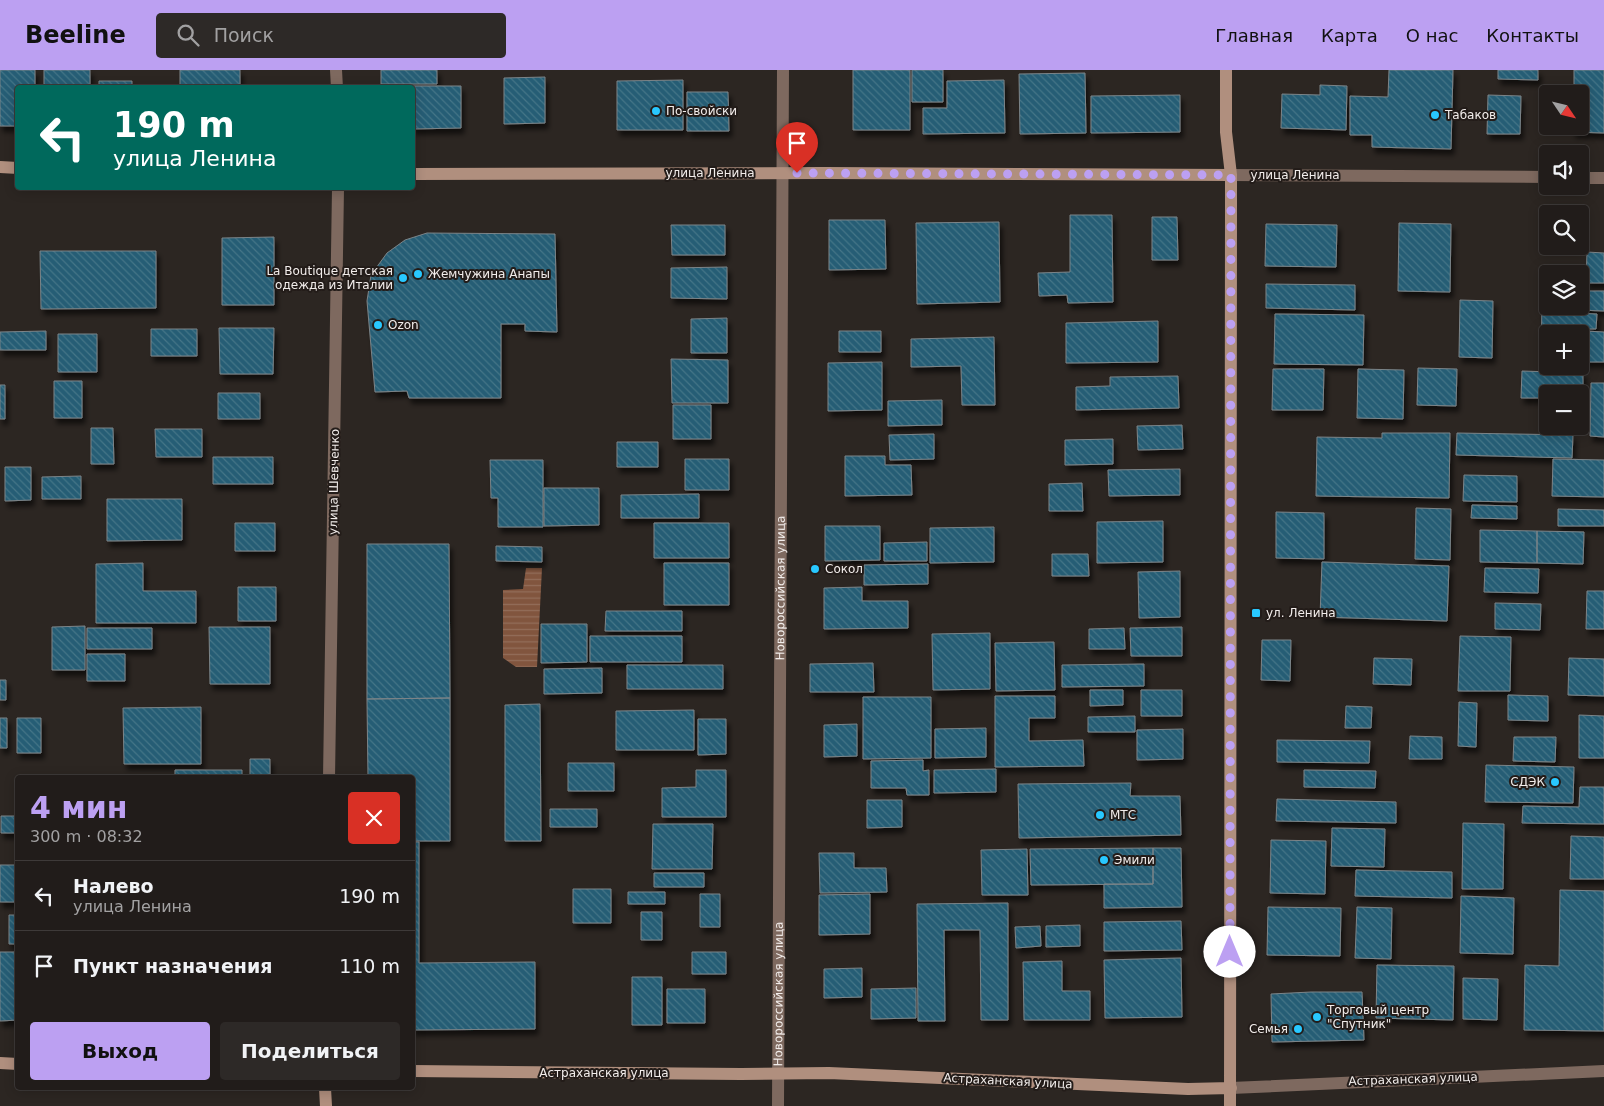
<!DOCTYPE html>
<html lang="ru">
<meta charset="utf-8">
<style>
body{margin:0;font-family:"DejaVu Sans",sans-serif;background:#2d2927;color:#f1f3f6;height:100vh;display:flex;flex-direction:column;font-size:19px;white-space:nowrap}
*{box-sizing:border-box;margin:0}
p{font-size:16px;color:#a2a1a2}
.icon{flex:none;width:28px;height:28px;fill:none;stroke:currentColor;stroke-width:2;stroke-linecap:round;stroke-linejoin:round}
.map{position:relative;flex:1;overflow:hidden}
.details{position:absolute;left:15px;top:705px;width:400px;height:315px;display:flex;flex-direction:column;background:#211c1a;border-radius:5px;box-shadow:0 2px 12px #0003,0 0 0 1px #3e3a39}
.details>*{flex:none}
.banner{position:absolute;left:15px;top:15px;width:400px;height:105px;border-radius:5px;box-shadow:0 2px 12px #0003,0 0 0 1px #3e3a39;background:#00695c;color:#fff;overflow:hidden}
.needle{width:32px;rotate:125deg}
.controls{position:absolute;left:1539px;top:15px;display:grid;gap:10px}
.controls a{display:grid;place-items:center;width:50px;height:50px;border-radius:5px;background:#211c1a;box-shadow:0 2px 12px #0003,0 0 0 1px #3e3a39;font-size:25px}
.pin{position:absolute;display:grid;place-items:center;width:42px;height:42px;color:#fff;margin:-51px -21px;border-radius:50% 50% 50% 0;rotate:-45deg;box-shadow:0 0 5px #0007}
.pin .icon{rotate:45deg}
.me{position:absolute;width:55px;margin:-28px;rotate:0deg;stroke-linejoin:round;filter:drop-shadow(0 0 4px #0008)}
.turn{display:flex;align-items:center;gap:18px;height:105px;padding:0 15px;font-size:22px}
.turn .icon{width:65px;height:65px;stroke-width:2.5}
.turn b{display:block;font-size:35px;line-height:42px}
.round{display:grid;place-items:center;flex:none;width:52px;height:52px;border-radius:5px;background:#2d2927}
.head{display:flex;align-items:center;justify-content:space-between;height:85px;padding:0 15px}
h1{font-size:30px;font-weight:800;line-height:38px;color:#bca0f2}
.button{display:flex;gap:10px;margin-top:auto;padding:10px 15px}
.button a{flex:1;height:58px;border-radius:5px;background:#bca0f2;color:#111;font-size:20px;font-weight:800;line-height:58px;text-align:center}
.button a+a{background:#2d2927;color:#f1f3f6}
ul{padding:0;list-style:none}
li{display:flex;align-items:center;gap:15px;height:70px;padding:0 15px;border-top:1px solid #3e3a39}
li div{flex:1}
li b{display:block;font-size:19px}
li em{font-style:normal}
header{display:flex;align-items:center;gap:30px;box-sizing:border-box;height:70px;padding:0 25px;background:#bca0f2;color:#111}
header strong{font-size:24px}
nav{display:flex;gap:28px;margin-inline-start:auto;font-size:18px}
.search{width:350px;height:45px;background:#2d2927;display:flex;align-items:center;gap:12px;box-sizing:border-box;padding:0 18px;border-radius:5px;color:#a2a1a2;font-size:19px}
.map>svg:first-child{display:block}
</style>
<header>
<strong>Beeline</strong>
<div class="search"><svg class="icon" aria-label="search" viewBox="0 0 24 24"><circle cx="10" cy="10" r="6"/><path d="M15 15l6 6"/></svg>Поиск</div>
<nav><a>Главная</a><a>Карта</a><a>О нас</a><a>Контакты</a></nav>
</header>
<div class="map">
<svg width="1604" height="1036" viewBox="0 0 1604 1036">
<defs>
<pattern id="water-rules" width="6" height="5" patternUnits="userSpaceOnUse" patternTransform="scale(1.25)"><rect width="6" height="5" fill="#81553e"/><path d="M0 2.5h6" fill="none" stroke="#936e5a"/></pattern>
<pattern id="building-back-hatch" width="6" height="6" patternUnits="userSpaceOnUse" patternTransform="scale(1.25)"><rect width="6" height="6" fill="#255d74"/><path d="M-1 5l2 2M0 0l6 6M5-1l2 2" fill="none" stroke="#457588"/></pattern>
<filter id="shadow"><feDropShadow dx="3" dy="5.5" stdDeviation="2.5" flood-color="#0009"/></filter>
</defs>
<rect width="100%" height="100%" fill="#2c2622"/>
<!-- water -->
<path fill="url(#water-rules)" d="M526,498H542L537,597H516L503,588V520L523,519Z"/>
<!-- building -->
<path fill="url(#building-back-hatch)" stroke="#7c8488" filter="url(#shadow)" d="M0,0H35V18H18V56H0Z
M44,0H90V16H44Z
M180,0H240V18H180Z
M381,0H437V14H381Z
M853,0H910V60H853Z
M912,0H943V32H912Z
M1389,0H1453L1451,79L1372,77V65H1350V26L1388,27Z
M1498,0H1538V10L1498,9Z
M1574,0H1604V63L1573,62V56H1580V24H1574Z
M1085,3L1086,63L1020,64L1019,4Z
M545,7V53L504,54V8Z
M683,10V60H617V11Z
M1004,10L1005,63L923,64V38H947V11Z
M99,11H132V18H99Z
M1320,15L1347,16L1346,60L1281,58L1282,24L1320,25Z
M406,16H461V58L412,59V18H406Z
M687,22H728L729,61H687Z
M1180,25V62L1091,63V26Z
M1488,25L1521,26L1520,64H1487Z
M1070,145H1112L1113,232L1068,233L1067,225L1039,226L1038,203L1070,202Z
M1152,147H1177L1178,190H1152Z
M829,150H885L886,199L829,200Z
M999,152L1000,232L917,234L916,153Z
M1399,153L1451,154L1450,222L1398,221Z
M1266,154L1337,155L1336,197L1265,196Z
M671,155H725V185H672Z
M427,163L555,164L557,262L525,261V254H501V328H409L407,321L375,322L367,231L371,205L387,183L405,170Z
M274,167V235H222V168Z
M40,181H156V238L41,239Z
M1587,182L1604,183V213H1586Z
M727,197V229L671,228V198Z
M1266,214L1355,215V240L1266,238Z
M1580,221H1604V241L1578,240V236H1580Z
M1542,229H1548V236H1571V243L1597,244L1596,259H1571L1570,264H1548V296H1541Z
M1460,230L1493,231L1492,288L1459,287Z
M1275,244L1364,245L1363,295L1274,294Z
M727,248V283H691V249Z
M1158,251V292L1066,293V253Z
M219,258H274L273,304H220Z
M151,259H197V286H151Z
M46,261V280H0V262Z
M839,261H881V282H839Z
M1584,261L1604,262V292H1584Z
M58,264H97V302H58Z
M994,267L995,335H962L961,296L911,297V269Z
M671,289L728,290V333H672Z
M882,292V340L828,341V293Z
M1418,298L1457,299L1456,336L1417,335Z
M1273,299H1324L1323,340H1272Z
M1358,299L1404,300L1403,349L1357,348Z
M1522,301L1583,303V329H1580V324H1548V328H1521Z
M1178,306L1179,338L1076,340V317L1110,316V307Z
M54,311H82V348H54Z
M1591,313H1604V367L1590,366Z
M0,315H5V349H0Z
M218,323H260V349H218Z
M942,330V355L888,356V331Z
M673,335H711V369H673Z
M1182,355L1183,379L1138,380L1137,356Z
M91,358H113L114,394H91Z
M155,359H202V387H156Z
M1382,363H1450L1449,428L1316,426L1317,367L1382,368Z
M1457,363L1573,365L1572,388L1456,385Z
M934,364V389L890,390L889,365Z
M1113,369V394L1065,395V370Z
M617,372H658V397H617Z
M845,386H885V395H911L912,425L845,426Z
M213,387H273V414H213Z
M685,389H729V420H685Z
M1553,389L1604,390V427L1552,426Z
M490,390H543V457H498V428H491Z
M5,397H31V430L5,431Z
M1180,399V425L1109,426L1108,400Z
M1464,405L1517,406V432L1463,431Z
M81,406V429H42V407Z
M1082,413L1083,441H1049V414Z
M544,418H599V455L544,456Z
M699,424V448H621V425Z
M107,429H182V470L107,471Z
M1472,435L1517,436V449L1471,448Z
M1416,438L1451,439L1450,490L1415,489Z
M1558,439L1604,440V456H1558Z
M1276,442L1324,443V489L1276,488Z
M1163,451V492L1097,493V452Z
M235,453H275V481H235Z
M654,453H729V488H654Z
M825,456H880V490L825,491Z
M994,457V492L930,493V458Z
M1480,460L1537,461V493L1480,492Z
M1537,461L1584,462L1583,494L1537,493Z
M927,472V491H884V473Z
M367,474H449L450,628L367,629Z
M496,476L542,477V492L496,491Z
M1052,484H1088L1089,506H1052Z
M1322,492L1449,496L1447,551L1320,547Z
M143,493V521H196V553H96V494Z
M664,493H729V535H664Z
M928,494V514L864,515V495Z
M1485,498L1539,499L1538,523L1484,522Z
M1180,501V547L1139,548L1138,502Z
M238,517H276V551H238Z
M862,517V531H908V558L824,559V518Z
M1587,521H1604V559H1586Z
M1495,533L1541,534L1540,560L1495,559Z
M606,541H682V561H605Z
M541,554H587V592L541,593Z
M85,556V600H52V557Z
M209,557H270V614H210Z
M1182,557V586H1131L1130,558Z
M87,558H152V579H87Z
M1124,558L1125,579H1089V559Z
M990,563V619L933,620L932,564Z
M590,566H682V592H590Z
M1460,566L1511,567L1510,621H1458Z
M1262,570H1291L1290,611L1261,610Z
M1054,572L1055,620L996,621L995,573Z
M87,584H125V611H87Z
M1374,588L1412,589L1411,615L1373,614Z
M1569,588L1604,589V626L1568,625Z
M873,593L874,622H810V594Z
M1144,594V616L1062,617V595Z
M627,595H723V619H627Z
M602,598V623L544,624V599Z
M0,610H6V630H0Z
M1090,620H1123V635L1090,636Z
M1141,620H1182V646H1141Z
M1508,625L1548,626V651L1508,650Z
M995,626H1055V648H1029V671L1083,670L1084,696L995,697Z
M863,627H931V688L863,689Z
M450,628V771H412V708H368L367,629Z
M1459,632L1477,633L1476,677L1458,676Z
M540,634L541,771H505V635Z
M1346,636L1372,637L1371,658H1345Z
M201,637V694H124L123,638Z
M694,640V680H616V641Z
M1579,645L1604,646V688H1579Z
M1135,646V662H1088V647Z
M0,648H7V678H0Z
M17,648H41V683H17Z
M698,649H726V684L698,685Z
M857,654V686L824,687V655Z
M986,658V687L935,688V659Z
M1183,659V689L1137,690V660Z
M1410,666L1442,667V689H1409Z
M1514,667H1556L1555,692L1513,691Z
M1277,670L1370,671L1369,693L1277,692Z
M250,689H270V708H250Z
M923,690V701L929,700V725H907L906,718H871V691Z
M568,693H614V721H568Z
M1486,695L1574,697L1573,733L1485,732Z
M996,699V722L934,723V700Z
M175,700H242V708H175Z
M696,700H726V747H662V718L696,717Z
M1304,700L1376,701L1375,718L1304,717Z
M1131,713L1130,726H1180L1181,765L1019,768L1018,714Z
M1580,717H1604V754L1522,753L1523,736L1579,737Z
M1277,729L1396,732V753L1276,751Z
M867,730H902V757L867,758Z
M550,739H597V757H550Z
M1,746H18V763H1Z
M1463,753L1504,754L1503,819H1462Z
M653,754H713L712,799H652Z
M1332,758L1385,759L1384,797L1331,796Z
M1571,766L1604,767V809H1570Z
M1271,770L1326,771L1325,824L1270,823Z
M412,772H419V893L535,892V959L412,960Z
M1153,778H1181L1182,837L1104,838V814H1153Z
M1153,778V814L1031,815L1030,779Z
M1027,779L1028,825H982L981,780Z
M819,783H854V798H886L887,822L820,823Z
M0,795H18V832H0Z
M1356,800L1452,802V828L1355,826Z
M654,803H704V817H654Z
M573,819H611V853H573Z
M1560,820L1604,821V961L1524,960L1525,895L1559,896Z
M628,822H665V834H628Z
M700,824H720V857H700Z
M870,824V864L819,865V825Z
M1461,826L1514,828L1513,884L1460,883Z
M1008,833V950H981L980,860H944L945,951H918L917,834Z
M1268,837L1341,838L1340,886L1267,885Z
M1357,837L1392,838L1391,889L1355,888Z
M641,842H662V870H641Z
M9,845H18V874H9Z
M1181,851L1182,880L1104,881V852Z
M1080,855V876L1046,877V856Z
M1040,856L1041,876L1016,878L1015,857Z
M0,882H18V950L0,951Z
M692,882H726V904H692Z
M1181,888L1182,947L1105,948L1104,890Z
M1062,891V921H1090V950H1024L1023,892Z
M1377,895L1454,896L1453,950L1376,948Z
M862,898V927L824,928V899Z
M632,907H662V955H632Z
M1463,908L1498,909L1497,950L1463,949Z
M916,918V948L871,949V919Z
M667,919H705V953H667Z
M1311,922H1362L1364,970L1272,972L1271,924Z"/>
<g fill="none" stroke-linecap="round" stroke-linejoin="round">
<!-- street -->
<g stroke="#7e695f" stroke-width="12">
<path d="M336,0L337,18"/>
<path d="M1231,105L1548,107"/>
<path d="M1580,108H1604"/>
<path d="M329,708L338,118"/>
<path d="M1231,1018L1604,1001"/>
<path id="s1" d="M778,1036L783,0"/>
</g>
<!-- secondary -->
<path stroke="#b08f7e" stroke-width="12" d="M1226,0V62L1231,105V140L1230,1036
M0,97L18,98
M412,104L824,103L1231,105
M0,993L18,994
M412,1001L741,1004L829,1003L1188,1019L1231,1018
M325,1018L326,1036"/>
</g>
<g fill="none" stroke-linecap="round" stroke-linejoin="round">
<!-- route -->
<path stroke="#bca0f2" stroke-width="9" stroke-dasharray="0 16.2" d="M797,103L1231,105L1230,882"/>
</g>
<!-- markers -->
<g fill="#28c8ff" stroke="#231c19" stroke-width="2">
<circle cx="656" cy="41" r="5"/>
<circle cx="1435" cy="45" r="5"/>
<circle cx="418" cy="204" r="5"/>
<circle cx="403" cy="208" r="5"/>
<circle cx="378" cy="255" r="5"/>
<circle cx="815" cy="499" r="5"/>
<rect x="1251" y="538" width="10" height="10" rx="2.5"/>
<circle cx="1555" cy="712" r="5"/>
<circle cx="1100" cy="745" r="5"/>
<circle cx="1104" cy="790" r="5"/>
<circle cx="1317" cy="947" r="5"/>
<circle cx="1298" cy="959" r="5"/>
</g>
<g text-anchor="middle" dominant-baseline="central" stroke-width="4" stroke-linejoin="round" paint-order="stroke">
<!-- poi labels -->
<g font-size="12" fill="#f2edeb" stroke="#231c19" text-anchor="start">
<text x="666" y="41">По-свойски</text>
<text x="1445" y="45">Табаков</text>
<text x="393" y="201" text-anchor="end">La Boutique детская<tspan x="393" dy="14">одежда из Италии</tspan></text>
<text x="428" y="204">Жемчужина Анапы</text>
<text x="388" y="255">Ozon</text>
<text x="825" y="499">Сокол</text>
<text x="1266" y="543">ул. Ленина</text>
<text x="1545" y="712" text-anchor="end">СДЭК</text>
<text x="1110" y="745">МТС</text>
<text x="1114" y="790">Эмили</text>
<text x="1327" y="940">Торговый центр<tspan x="1327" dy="14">"Спутник"</tspan></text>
<text x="1288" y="959" text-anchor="end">Семья</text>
</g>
<!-- street labels -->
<g font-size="12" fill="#f2edeb" stroke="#231c19">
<text x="710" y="103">улица Ленина</text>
<text x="1295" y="105">улица Ленина</text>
<text transform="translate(334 412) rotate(-89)">улица Шевченко</text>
<text stroke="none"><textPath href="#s1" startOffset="518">Новороссийская улица</textPath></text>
<text stroke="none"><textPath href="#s1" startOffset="112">Новороссийская улица</textPath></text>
<text x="604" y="1003">Астраханская улица</text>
<text transform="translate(1413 1009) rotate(-2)">Астраханская улица</text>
<text transform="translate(1008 1011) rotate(3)">Астраханская улица</text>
</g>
</g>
</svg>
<div class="controls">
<a><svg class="needle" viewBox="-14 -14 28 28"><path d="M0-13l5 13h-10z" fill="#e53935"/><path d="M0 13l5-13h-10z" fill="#a2a1a2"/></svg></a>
<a><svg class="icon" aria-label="sound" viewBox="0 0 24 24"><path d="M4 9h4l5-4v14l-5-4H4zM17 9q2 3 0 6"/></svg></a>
<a><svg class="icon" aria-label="search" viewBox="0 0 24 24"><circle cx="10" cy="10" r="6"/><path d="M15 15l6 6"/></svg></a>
<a><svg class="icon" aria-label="layers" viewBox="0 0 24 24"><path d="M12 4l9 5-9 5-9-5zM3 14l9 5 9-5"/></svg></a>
<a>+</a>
<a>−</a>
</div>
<div class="pin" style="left:797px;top:103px;background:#d93025"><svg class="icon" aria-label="arrive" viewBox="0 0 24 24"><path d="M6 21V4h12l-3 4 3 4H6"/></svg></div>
<svg class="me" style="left:1230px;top:882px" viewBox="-20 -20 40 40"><circle r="19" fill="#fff"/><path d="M0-13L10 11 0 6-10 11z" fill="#bca0f2"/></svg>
<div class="banner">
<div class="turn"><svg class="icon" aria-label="left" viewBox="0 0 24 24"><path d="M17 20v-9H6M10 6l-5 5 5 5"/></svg><div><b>190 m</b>улица Ленина</div></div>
</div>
<section class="details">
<div class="head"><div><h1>4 мин</h1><p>300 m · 08:32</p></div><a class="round" style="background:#d93025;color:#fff"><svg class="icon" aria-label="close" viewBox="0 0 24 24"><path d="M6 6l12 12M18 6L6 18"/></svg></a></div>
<ul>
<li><svg class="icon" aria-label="left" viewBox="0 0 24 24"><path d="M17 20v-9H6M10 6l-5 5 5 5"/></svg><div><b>Налево</b><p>улица Ленина</p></div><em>190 m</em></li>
<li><svg class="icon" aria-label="arrive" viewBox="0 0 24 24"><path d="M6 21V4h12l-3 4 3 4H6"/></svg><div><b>Пункт назначения</b></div><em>110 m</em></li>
</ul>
<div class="button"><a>Выход</a><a>Поделиться</a></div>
</section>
</div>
